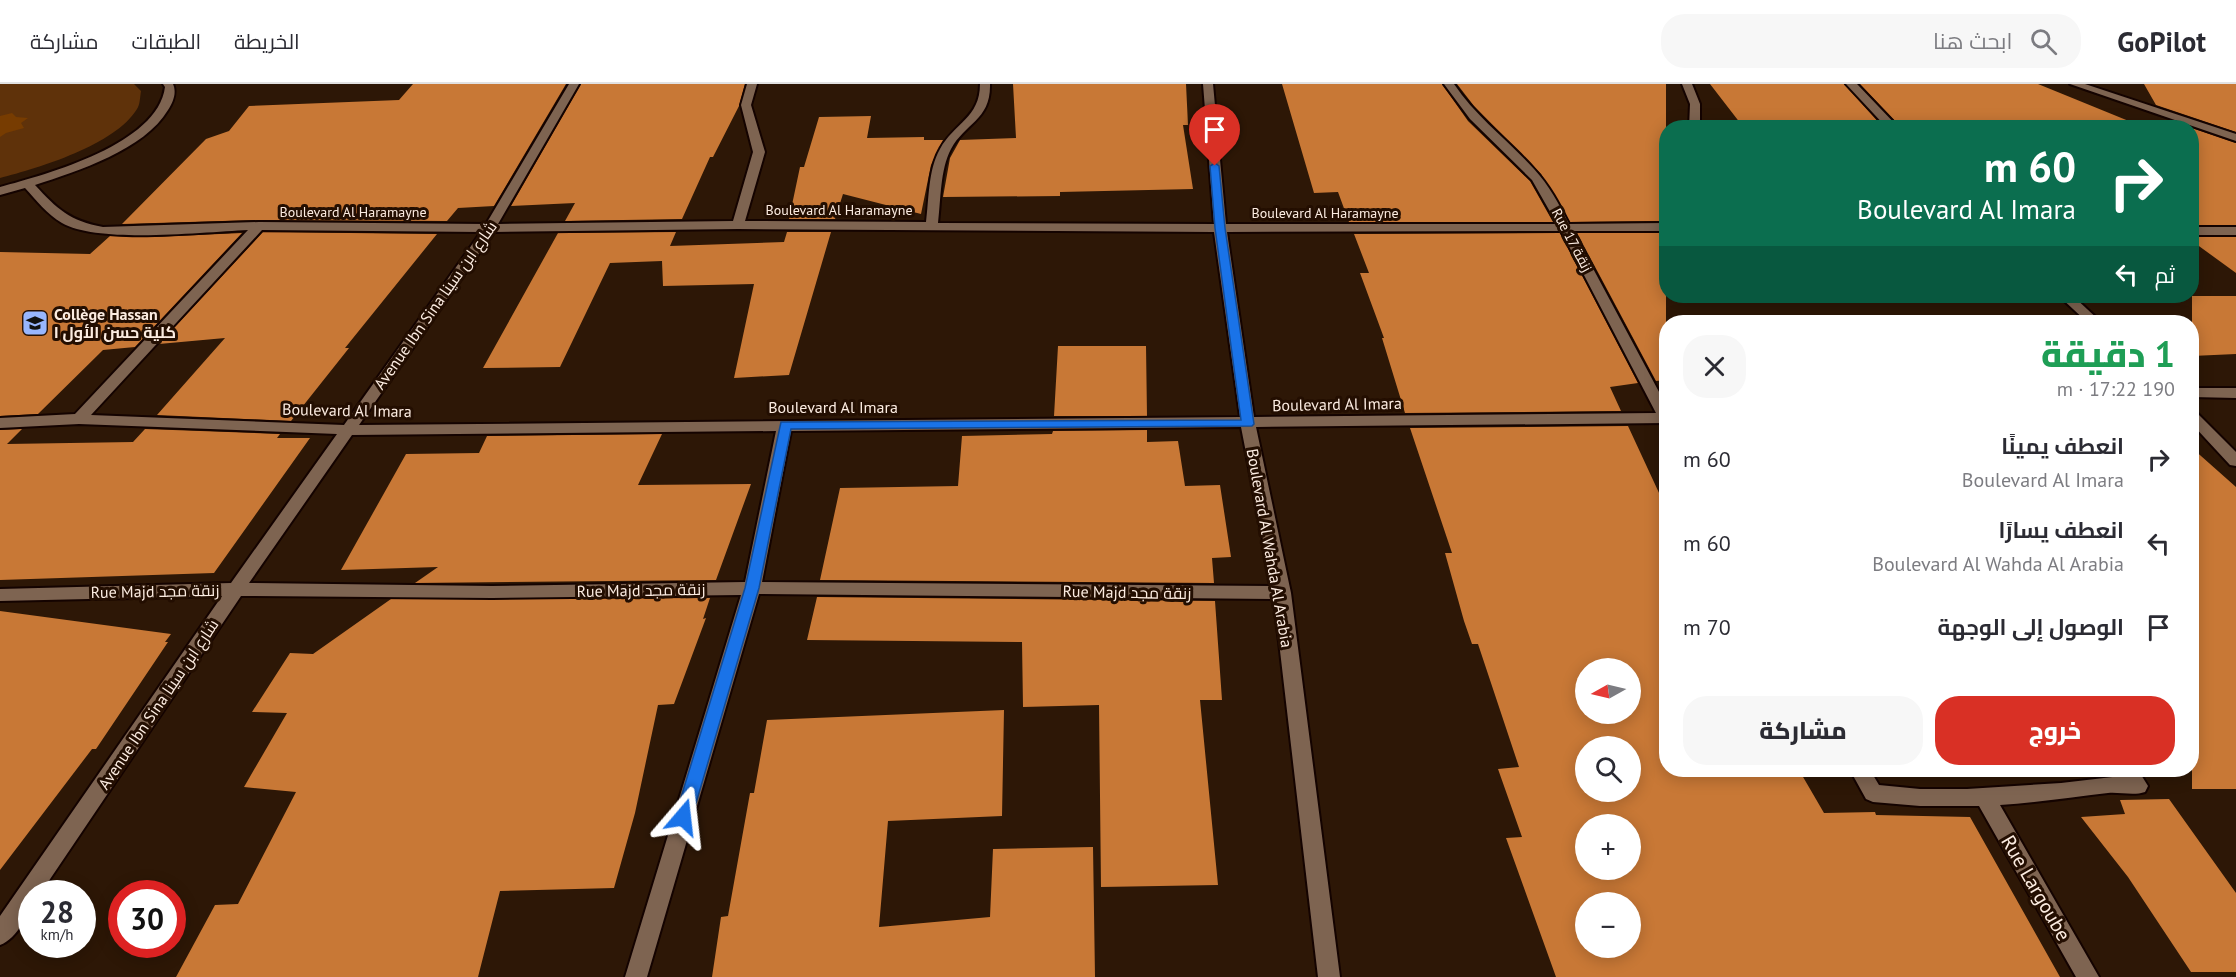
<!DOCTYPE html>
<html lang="ar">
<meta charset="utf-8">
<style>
body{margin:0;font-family:"PT Sans",Cairo,sans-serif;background:#f7f7f7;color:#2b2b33;direction:rtl;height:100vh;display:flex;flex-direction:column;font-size:22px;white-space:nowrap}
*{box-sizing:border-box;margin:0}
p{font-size:20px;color:#7c7c81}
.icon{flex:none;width:33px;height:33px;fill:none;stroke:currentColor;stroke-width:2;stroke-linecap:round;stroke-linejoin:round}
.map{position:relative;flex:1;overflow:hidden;direction:ltr}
.panel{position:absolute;left:1659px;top:231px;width:540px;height:462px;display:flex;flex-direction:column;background:#fff;border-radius:24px;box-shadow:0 3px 15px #0003;direction:rtl}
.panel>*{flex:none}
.guide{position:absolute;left:1659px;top:36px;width:540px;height:183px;border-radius:24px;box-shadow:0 3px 15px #0003;direction:rtl;background:#0b6e4f;color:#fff;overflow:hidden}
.needle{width:39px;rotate:262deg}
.buttons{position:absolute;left:1575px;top:574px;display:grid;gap:12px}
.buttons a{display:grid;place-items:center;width:66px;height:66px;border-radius:50%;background:#fff;box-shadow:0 3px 15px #0003;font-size:30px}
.speed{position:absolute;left:18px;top:796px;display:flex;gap:12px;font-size:30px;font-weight:700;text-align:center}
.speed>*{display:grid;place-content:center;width:78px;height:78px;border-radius:50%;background:#fff;box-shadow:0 3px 15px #0003;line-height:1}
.speed small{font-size:15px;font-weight:400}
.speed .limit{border:9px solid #d22;background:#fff;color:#111}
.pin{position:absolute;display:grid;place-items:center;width:51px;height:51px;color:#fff;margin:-62px -26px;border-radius:50% 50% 50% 0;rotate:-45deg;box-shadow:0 0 6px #0007}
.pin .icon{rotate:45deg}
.me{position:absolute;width:66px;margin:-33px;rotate:17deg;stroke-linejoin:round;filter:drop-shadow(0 0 4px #0008)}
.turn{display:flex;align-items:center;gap:21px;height:126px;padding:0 24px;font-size:27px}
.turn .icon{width:78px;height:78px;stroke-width:2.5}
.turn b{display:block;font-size:42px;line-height:51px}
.then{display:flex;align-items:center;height:57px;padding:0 24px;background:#0003;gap:12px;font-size:22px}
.round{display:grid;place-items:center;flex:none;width:63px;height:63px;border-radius:24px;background:#f7f7f7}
.head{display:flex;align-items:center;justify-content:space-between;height:102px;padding:0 24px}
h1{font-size:36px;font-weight:800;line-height:45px;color:#1e9e55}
.button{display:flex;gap:12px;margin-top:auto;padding:12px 24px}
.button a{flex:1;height:69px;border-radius:24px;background:#d93025;color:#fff;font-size:24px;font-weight:800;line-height:69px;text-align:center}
.button a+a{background:#f7f7f7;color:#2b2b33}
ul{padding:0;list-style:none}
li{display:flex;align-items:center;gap:18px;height:84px;padding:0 24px}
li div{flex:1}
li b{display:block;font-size:22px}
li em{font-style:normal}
header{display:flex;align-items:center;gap:36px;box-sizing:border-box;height:84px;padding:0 30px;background:#fff;border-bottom:2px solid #e1e1e2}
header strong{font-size:28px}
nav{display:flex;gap:33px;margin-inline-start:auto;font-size:21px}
.search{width:420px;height:54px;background:#f7f7f7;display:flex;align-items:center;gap:15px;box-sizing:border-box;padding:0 21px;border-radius:24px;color:#7c7c81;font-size:22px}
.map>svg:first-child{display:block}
</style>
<header>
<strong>GoPilot</strong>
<div class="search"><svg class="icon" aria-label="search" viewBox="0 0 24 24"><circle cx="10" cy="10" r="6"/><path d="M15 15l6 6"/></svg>ابحث هنا</div>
<nav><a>الخريطة</a><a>الطبقات</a><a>مشاركة</a></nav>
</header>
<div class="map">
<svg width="2236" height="893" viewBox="0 0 2236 893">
<rect width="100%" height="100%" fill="#2d1706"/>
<!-- green -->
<path fill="#5f320a" d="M0,0H134L141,7C140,13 140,21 137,25C115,61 39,84 0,94Z"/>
<!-- water -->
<path fill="#773c01" d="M12,29L16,33L28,34L21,39L24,44L6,49L0,53V32Z"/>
<!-- building -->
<path fill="#c87836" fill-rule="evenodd" d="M413,0H566L494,122L458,124L447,137L259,136L122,140L206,55L229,47L249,22L399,16Z
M581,0H745L739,22L713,73H710L682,135L565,137L575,119L511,122Z
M1013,0H1186L1188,41H1183L1193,105L1060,108V112L943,113L950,74L960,56L1016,54Z
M1282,0H1442L1468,37L1530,97L1553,138H1349L1338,108L1314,109Z
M1457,0H1666V137L1570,138L1541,90L1474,22Z
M1710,0H1844L1881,41L1744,44Z
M1860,0H2038L2141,42L1949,44L1946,40L1899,41Z
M2144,0H2236V48L2156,21Z
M871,32L867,54L924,53V56H943L931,81L921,130L843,110L835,135H789L800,83H804L819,33Z
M2192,44L2236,59V141H2192Z
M263,148L437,150L345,264H349L291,337L157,331L225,254L159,260Z
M676,148L670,162L784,158L787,148H831L789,291L734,294L754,200L663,202L662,177L610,179L560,283L483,284L558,149Z
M242,149L135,263L103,266L38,330L0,332V168L90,170L110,152L152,153Z
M1560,149L1638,299L1610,303L1621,327L1405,329L1382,254H1384L1360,189H1369L1354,150Z
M1577,149H1666V296L1656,297Z
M2192,153H2236V189L2192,157Z
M2192,212H2236V270L2192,272Z
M1058,262H1146L1147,332H1054Z
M1628,342L1666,424V686H1799L1824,729L1875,728L1876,731L1970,733L2060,893H1556L1506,754L1522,753L1498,685L1519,683L1478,560H1472L1464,537L1445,469H1452L1410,344ZM1586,585H1630V630H1586ZM1586,663H1630V708H1586ZM1586,741H1630V786H1586ZM1586,819H1630V864H1586Z
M22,345L7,360L133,358L145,345L280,350L277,354H310L214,489L0,496V346Z
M1147,346V358L1178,357L1185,402L1220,401L1231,473L1212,474L1214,499L820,496L840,404L958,402L962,352L1052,350L1053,347Z
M662,350L638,401L751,400L716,496L415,499L438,483L341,486L406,370L479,369L487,352Z
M2192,364L2236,403V705H2192Z
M817,513L1215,517L1222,616H1200L1218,801L1101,803L1099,621L1023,623L1022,558L807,556Z
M710,514L703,535L706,534L674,620L658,621L635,729L614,804L500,807L478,893H176L215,821L238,820L296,708L244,703L287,629L252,628L290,569L313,570L391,515Z
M0,527L171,550L165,558H168L96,665H92L0,786Z
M1004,626L1002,732L888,737L879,843L990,833L993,765L1093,763L1095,893H712L721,833L728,832L750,709H754L767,636Z
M2169,715L2236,809V888H2191L2128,793L2081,733L2125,730L2120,716Z"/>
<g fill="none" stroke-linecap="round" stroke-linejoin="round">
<defs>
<path id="minor" d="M163,0H173C177,9 173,18 168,26C144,66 78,87 35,101C57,125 70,137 103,143L259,138L486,140L569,0H579L498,140L733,137L753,68L741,21L747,0H757L751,21L765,68L745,137L926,138C929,115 928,86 940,65C954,39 980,34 980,0H990C991,36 965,39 951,65C940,86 941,115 938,139L1214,140L1203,0H1213L1226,140H1557L1532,96L1470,35L1444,0H1454C1476,33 1508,56 1534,85C1549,101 1559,120 1569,140L1666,139V147H1573L1666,321V339L1256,343L1291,509L1340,893H1318L1274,515L759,510L647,893H625L741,511L492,514L241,512L40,810H32C32,827 17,855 0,861V832L222,512L0,517V505L231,499L337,350L79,340L0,344V334L75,330L248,146C202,148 99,160 62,139C47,130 36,116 25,104L0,111V103C48,90 158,60 165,3ZM738,145L1214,148L1240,333L359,341L494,148ZM262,146L481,148L344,341L91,331ZM1561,147L1656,329L1254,333L1227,148ZM1241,343L1272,502L762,498L791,347ZM776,347L745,498L492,502L249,499L352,351Z
M1682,0H1692L1700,20V44H1689L1690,20Z
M1846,0H1857L1899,44H1887Z
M2070,0H2085L2236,50V57Z
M2192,143H2236V151H2192Z
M2059,212H2073L2101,238H2087Z
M2236,304V314L2192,313V304Z
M2192,327L2197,329L2236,368V382L2230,381L2192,340Z
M1850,686H1870L1879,701L1920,705H1967L2061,699L2121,692L2118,686H2138L2148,702L2145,708C2134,712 2120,708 2108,709C2072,713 2036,719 2000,721L2099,893H2076L1979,722H1920L1873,718L1866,715Z"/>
</defs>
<!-- minor casing -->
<use href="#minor" stroke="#140300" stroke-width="4"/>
<!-- minor -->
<use href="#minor" fill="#7e6451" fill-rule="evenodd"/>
</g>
<!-- route -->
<path fill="#1a73e8" stroke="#114b97" stroke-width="1.5" d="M1215,79L1219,82L1225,144L1254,340L1252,342L791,345L759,504L692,733L689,738L683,740L677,738L675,733L745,504L781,338L1241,336L1215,144L1210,82Z"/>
<!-- icons -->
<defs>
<symbol id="school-square" viewBox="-11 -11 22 22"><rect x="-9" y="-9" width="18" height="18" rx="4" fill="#98b6fd" stroke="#230e01"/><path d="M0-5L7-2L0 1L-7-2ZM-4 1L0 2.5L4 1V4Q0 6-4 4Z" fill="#111"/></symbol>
</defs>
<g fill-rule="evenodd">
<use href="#school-square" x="20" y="224" width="30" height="30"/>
</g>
<g text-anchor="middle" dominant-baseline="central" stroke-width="6" stroke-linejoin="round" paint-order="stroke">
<!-- far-street labels -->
<g font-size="14" fill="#fcece1" stroke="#230e01">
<text x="839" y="126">Boulevard Al Haramayne</text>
<text x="353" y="128">Boulevard Al Haramayne</text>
<text x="1325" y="129">Boulevard Al Haramayne</text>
<text transform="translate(1572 156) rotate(62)">Rue 17 زنقة</text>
</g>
<!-- street labels -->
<g font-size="16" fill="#fcece1" stroke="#230e01">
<text transform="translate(435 221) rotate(-55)">Avenue Ibn Sina شارع ابن سينا</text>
<text transform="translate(1337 320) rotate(-1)">Boulevard Al Imara</text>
<text x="833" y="323">Boulevard Al Imara</text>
<text transform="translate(347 326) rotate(1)">Boulevard Al Imara</text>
<text transform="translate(1270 464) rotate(80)">Boulevard Al Wahda Al Arabia</text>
<text transform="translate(641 506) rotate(-1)">Rue Majd زنقة مجد</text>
<text transform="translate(155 507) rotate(-1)">Rue Majd زنقة مجد</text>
<text transform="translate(1127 508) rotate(1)">Rue Majd زنقة مجد</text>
<text transform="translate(158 620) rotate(-56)">Avenue Ibn Sina شارع ابن سينا</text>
</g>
<!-- poi labels -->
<g font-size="16" font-weight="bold" fill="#fcece1" stroke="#230e01" text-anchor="start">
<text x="54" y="230">Collège Hassan<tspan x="54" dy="18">I كلية حسن الأول</tspan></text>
</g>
<!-- near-street labels -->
<g font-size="20" fill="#fcece1" stroke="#230e01">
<text transform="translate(2036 804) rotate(60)">Rue Largoube</text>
</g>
</g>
</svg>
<div class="buttons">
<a><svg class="needle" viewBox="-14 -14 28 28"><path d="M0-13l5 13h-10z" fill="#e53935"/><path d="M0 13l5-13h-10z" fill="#7c7c81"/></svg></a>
<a><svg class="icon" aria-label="search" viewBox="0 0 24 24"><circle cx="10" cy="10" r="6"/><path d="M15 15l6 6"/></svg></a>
<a>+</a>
<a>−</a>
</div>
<div class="speed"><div>28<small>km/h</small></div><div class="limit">30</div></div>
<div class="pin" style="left:1215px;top:82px;background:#d93025"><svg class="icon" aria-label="arrive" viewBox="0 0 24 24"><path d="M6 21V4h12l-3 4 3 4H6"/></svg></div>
<svg class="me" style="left:683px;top:733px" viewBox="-20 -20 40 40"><path d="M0-17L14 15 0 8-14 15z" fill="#1a73e8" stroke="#fff" stroke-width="4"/></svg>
<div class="guide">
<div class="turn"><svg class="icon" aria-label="right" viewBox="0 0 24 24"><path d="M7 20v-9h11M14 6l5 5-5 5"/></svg><div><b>60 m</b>Boulevard Al Imara</div></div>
<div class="then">ثم<svg class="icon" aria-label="left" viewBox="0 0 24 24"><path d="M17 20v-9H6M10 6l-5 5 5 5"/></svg></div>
</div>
<section class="panel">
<div class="head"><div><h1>1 دقيقة</h1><p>190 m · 17:22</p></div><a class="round"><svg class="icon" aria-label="close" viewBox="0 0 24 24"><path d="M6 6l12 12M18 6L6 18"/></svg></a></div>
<ul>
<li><svg class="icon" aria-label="right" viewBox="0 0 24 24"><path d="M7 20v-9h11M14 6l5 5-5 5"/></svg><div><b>انعطف يمينًا</b><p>Boulevard Al Imara</p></div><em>60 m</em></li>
<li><svg class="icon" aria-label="left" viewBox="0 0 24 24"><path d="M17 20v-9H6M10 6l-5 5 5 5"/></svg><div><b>انعطف يسارًا</b><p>Boulevard Al Wahda Al Arabia</p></div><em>60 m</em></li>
<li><svg class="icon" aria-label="arrive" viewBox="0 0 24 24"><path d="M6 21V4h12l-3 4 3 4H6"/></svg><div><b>الوصول إلى الوجهة</b></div><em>70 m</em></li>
</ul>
<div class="button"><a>خروج</a><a>مشاركة</a></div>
</section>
</div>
